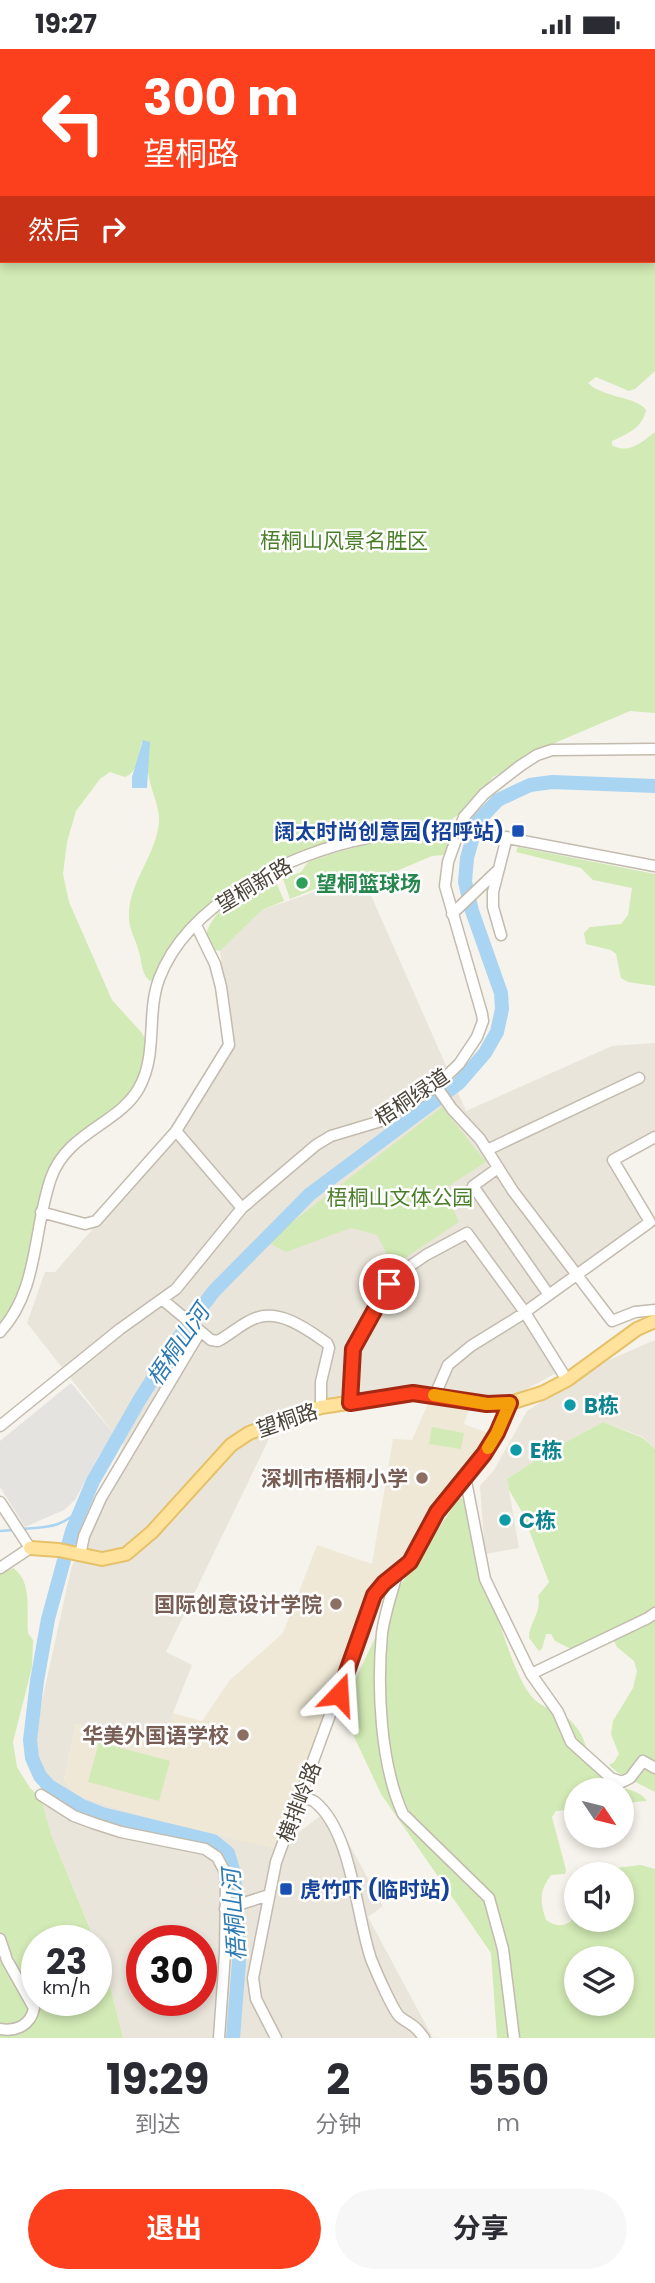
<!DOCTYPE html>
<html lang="zh">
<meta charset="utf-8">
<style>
body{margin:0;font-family:Poppins,"Noto Sans SC",sans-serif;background:#f7f7f7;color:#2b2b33;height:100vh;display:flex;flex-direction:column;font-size:26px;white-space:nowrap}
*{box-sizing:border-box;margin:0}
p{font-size:23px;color:#7c7c81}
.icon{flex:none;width:38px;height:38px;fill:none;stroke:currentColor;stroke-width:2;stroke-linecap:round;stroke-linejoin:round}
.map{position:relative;height:1989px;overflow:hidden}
.panel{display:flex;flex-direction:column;background:#fff;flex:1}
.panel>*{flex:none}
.guide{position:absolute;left:0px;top:0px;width:656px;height:214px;box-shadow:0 4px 10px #0003;background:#fc3f1d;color:#fff;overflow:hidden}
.needle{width:46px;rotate:125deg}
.controls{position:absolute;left:564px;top:1729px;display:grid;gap:14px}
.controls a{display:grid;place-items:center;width:70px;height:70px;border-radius:50%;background:#fff;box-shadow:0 4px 10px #0003;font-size:35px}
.speed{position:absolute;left:21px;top:1876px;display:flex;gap:14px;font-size:35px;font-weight:700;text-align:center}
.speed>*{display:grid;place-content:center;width:91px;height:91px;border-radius:50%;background:#fff;box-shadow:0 4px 10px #0003;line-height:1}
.speed small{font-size:18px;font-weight:400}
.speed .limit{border:10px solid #d22;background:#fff;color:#111}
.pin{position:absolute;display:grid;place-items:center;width:60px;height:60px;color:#fff;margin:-30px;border:4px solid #fff;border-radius:50%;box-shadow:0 2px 7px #0007}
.me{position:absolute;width:77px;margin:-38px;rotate:20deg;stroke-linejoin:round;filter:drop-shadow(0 0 5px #0008)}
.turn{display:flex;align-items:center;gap:24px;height:147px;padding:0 28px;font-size:32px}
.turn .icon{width:91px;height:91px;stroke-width:2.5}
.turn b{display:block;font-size:49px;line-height:60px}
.then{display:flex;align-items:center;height:66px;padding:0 28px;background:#0003;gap:14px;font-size:26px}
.eta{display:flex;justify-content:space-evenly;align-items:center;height:119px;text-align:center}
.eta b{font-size:42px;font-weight:700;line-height:49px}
.button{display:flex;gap:14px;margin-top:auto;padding:14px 28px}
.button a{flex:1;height:80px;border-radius:42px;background:#fc3f1d;color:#fff;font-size:28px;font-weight:700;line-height:80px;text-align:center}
.button a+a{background:#f7f7f7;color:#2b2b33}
.status{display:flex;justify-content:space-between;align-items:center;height:49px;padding:0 35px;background:#fff;direction:ltr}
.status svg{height:19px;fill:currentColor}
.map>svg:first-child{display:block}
</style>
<div class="status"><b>19:27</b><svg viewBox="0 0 49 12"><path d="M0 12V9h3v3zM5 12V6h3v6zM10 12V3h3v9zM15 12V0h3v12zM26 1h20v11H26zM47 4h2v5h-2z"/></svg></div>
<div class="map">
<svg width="655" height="1989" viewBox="0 0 655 1989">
<rect width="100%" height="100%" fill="#f6f3ec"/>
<!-- residential -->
<path fill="#eae5da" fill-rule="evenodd" d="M366,835L466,1062L612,997L655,994V1093L618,1113L653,1173L526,1267L558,1323L518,1345L480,1351L426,1337L280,1367L166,1603L192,1616L173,1664L165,1697L76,1675L64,1731L77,1747L182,1778L277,1799L330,1760L383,1857L368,1868L433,1989H123L104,1913L51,1785L41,1749L36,1679L71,1520L123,1396L27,1274L45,1223H55L179,1081L232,995L220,902L262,861L317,842ZM142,1892H201V1951H142Z
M655,1291V1400L643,1388L603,1373L553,1400L507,1430L519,1499L485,1505L480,1437L494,1421L527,1362L609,1311Z"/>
<!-- education -->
<path fill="#efe8d6" d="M430,1350L471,1354L464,1375L488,1384L475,1408L408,1509L394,1526L334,1641L277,1800L182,1778L77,1747L64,1731L76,1675L165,1696L173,1664L202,1672L230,1631L283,1584L317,1496L372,1515L393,1390L412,1391Z"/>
<!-- green -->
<path fill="#d2eab5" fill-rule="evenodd" d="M0,0L607,2H2V212H654L655,40V322L635,340L629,342L596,328L588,334C603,349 636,347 646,361C643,378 628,385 612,392V396C629,406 642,393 655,383V664L630,662L557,693L493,728L470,757L444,776L349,788L251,828L190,877L155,930L150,932C141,925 142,913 139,903C137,894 132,886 130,877C123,842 152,813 158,780C162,763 154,750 150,733C146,717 148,708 142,692C138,706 139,722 125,728L110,723L100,730L76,762L67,793L63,825L69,853L112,951L142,984L149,998L147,1019L130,1051L74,1087L61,1104L20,1249L0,1279Z
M400,791L451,793L444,806L432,807L366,835L317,842L315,840L290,850L283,830L301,823L308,813L332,805L374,793Z
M518,798L655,825V937L628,933L621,929L616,905L611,901L586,895L584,884L590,878L621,875L628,866L632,839L593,831L581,819L516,803Z
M268,830L277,835L284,852L262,861L220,902L215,901L206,886C212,861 245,839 268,830Z
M442,1058L486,1113L444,1140L459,1173L393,1217L377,1186L351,1179L286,1203L271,1195L283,1180Z
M603,1373L643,1389L655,1400V1743L618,1724L609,1716L614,1713L619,1705L611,1685L613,1672L633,1639L637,1622L634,1612L617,1598L609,1582L573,1601L555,1592L551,1585H546L542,1600L539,1602L529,1589C529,1573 542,1564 538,1547L549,1533L522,1463L509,1441L507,1430L553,1400Z
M432,1378L464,1384L461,1400L429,1395Z
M459,1449L464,1450C470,1483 474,1520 492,1549C500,1575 516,1631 533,1649C547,1664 562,1658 577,1679C590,1696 584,1712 605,1731C617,1742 637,1737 647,1752L621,1754V1741H576V1760L556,1762L552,1768L566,1821L565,1825L551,1826C539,1842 540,1853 546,1871C557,1879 568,1878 576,1866V1871H621V1825H576V1847L572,1831L574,1826L581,1823L641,1816L655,1820V1989H497L491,1904L381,1745L341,1660L400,1537ZM576,1909H621V1955H576Z
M13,1519C33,1532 26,1564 28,1584L33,1591L32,1618L13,1693L17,1718L30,1739L41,1749L51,1785L95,1892H37V1951H96V1894L104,1913L123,1989H0V1525Z
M99,1693L170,1712L159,1752L88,1733Z"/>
<!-- parking -->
<path fill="#e5e3e0" d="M71,1334L114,1385L98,1408L75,1451L64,1461L25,1478L0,1438V1392Z"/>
<!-- water -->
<path fill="#a9d4f2" d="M143,691L150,693L147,739H132V728Z"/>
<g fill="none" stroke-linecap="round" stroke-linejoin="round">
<!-- stream -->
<path stroke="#a9d4f2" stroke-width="2.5" d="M21,1480C49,1478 63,1479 83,1457
M0,1482L14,1481"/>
<!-- river -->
<path stroke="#a9d4f2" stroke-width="14" d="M233,1989L239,1913L234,1824L228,1804L213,1792L102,1765L82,1757L49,1737L40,1727L32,1709L30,1691L37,1632L48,1570L72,1482L93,1432L140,1350L182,1284L214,1242L310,1145L459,1034L485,1004L497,983L502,960L501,944L472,862L465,833L467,809L477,773L498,751L530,736L552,733L655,737"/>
<defs>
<path id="minor" d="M497,787L655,817
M452,865L497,822
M501,886L493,858V843L507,788
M436,1037L452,1060L480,1090L513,1142L612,1272L635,1263L655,1261
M176,1082L242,1159
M487,1101L639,1029
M498,1119L473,1137L549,1246
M41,1163L85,1175L96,1172L176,1082L229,996L221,938L215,915L196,876
M163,1251L211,1291L218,1292C230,1286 243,1273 256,1269C281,1260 308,1281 327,1294L329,1299L321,1333V1358
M0,1283C39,1241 33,1180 51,1129C67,1083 119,1075 139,1039C158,1005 146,966 159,930C188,853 291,804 367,789C394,783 423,783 451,783
M435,1346L448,1316L471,1297L521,1266L650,1173L613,1111L655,1088
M350,1354L353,1300L389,1235L397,1226L426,1206L467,1184L524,1262L567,1331
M0,1377L120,1280L176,1240L242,1159L316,1096L331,1087L381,1072L436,1037L459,1015L477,988L483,972L482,965L445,837L448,813L464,768L484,745L520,717L537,706L552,701L655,700
M465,1427L485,1530L531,1625L558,1663L571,1693L611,1729L622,1733L630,1729L643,1712L655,1719
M0,1453L30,1499L0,1519
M80,1506L84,1487L101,1449L200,1283
M397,1526C391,1545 385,1564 382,1584C377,1638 380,1715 403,1765L489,1849L503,1900L514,1989
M531,1625L648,1569L655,1564
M41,1746L74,1767L93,1774L121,1783L205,1800L217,1808L225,1823L226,1838L225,1904L219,1989
M300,1748C305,1749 311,1750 315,1753C352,1783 356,1866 371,1910C375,1920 393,1962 400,1968C412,1977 414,1975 424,1989
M225,1860L269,1846
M0,1890L7,1911L34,1959C31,1976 16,1983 0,1980
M276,1989L256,1950L253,1929L276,1813L374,1546L384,1534L410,1512L447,1448L484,1405L497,1384L510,1354"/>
<path id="major" d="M30,1499L59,1501L102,1510L126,1505L152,1483L231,1396L249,1384L321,1358L413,1344L487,1355L510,1354L542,1344L567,1331L637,1280L655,1272"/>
</defs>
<!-- minor casing -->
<use href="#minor" stroke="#c2bbae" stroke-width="13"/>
<!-- major casing -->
<use href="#major" stroke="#e6c16a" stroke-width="16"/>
<!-- minor -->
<use href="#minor" stroke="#fff" stroke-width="10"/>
<!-- major -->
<use href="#major" stroke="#ffe39c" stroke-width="12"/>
<defs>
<path id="minor-bridge" d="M451,783L497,787"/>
</defs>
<!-- minor-bridge casing -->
<use href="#minor-bridge" stroke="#c2bbae" stroke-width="13" stroke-linecap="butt"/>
<!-- minor-bridge -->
<use href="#minor-bridge" stroke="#fff" stroke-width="10"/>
</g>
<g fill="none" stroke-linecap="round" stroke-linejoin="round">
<defs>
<path id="route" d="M339,1645L374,1546L384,1534L410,1513L437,1463L484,1405L497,1384L510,1354L487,1355L413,1344L350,1354L353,1300L389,1235"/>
</defs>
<!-- route casing -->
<use href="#route" stroke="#a42913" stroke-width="18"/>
<!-- route -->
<use href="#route" stroke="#fc3f1d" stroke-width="12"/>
<!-- slow -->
<path stroke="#f59e0b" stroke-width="12" d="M434,1346L487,1355L510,1354L497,1384L488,1399"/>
</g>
<!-- markers -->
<g fill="#1a4fb4" stroke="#fff" stroke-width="2.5">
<rect x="511" y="775" width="14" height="14" rx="3.5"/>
<rect x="279" y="1833" width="14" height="14" rx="3.5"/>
</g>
<circle fill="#2e9e5b" stroke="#fff" stroke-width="2.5" cx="302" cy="834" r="7"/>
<g fill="#0f9aa8" stroke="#fff" stroke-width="2.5">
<circle cx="570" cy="1356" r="7"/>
<circle cx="516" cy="1401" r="7"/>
<circle cx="505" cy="1471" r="7"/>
</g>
<g fill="#8d6e63" stroke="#fff" stroke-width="2.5">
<circle cx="422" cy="1429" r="7"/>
<circle cx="336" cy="1555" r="7"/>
<circle cx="243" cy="1686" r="7"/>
</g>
<g text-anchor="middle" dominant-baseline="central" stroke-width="5" stroke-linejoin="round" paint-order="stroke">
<!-- park labels -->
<g font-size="21" fill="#4a7f2a" stroke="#fff">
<text x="344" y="491">梧桐山风景名胜区</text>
<text x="400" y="1148">梧桐山文体公园</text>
</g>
<!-- transit labels -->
<g font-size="21" font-weight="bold" fill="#164399" stroke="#fff" text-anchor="end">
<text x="504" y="782">阔太时尚创意园(招呼站)</text>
<text x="300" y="1840" text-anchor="start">虎竹吓 (临时站)</text>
</g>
<!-- leisure labels -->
<g font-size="21" font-weight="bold" fill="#27864d" stroke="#fff" text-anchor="start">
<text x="316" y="834">望桐篮球场</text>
</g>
<!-- street labels -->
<g font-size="21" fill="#4b4439" stroke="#fff">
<text transform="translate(254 836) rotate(-31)">望桐新路</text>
<text transform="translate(412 1048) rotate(-34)">梧桐绿道</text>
<text transform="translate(287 1371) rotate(-19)">望桐路</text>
<text transform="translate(299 1753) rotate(-69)">横排岭路</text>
</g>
<!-- culture labels -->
<g font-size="21" font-weight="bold" fill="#0d838f" stroke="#fff" text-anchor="start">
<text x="584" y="1356">B栋</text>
<text x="530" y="1401">E栋</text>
<text x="519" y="1471">C栋</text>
</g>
<!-- education labels -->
<g font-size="21" font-weight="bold" fill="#785e54" stroke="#fff" text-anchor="end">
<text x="408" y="1429">深圳市梧桐小学</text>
<text x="322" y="1555">国际创意设计学院</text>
<text x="229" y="1686">华美外国语学校</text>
</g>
<!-- water labels -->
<g font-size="23" font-style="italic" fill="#2e7ab2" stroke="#fff">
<text transform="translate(178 1296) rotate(-56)">梧桐山河</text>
<text transform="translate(234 1866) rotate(-94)">梧桐山河</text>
</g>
</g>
</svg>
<div class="controls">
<a><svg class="needle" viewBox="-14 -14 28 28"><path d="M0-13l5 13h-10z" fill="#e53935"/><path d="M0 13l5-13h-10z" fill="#7c7c81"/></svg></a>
<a><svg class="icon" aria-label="sound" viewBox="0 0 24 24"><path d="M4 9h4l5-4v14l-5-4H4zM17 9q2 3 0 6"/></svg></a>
<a><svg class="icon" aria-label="layers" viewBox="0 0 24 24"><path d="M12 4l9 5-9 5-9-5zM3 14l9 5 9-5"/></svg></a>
</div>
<div class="speed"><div>23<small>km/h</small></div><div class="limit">30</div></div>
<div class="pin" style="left:389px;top:1235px;background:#d93025"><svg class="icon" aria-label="arrive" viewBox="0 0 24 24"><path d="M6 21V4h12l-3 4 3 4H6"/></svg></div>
<svg class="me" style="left:339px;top:1645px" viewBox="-20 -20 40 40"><path d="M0-17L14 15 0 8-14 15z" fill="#fc3f1d" stroke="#fff" stroke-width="4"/></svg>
<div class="guide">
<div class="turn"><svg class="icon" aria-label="left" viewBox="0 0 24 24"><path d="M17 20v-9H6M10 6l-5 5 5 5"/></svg><div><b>300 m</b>望桐路</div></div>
<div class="then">然后<svg class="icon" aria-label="right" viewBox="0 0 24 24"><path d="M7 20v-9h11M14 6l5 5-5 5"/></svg></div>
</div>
</div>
<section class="panel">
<div class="eta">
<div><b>19:29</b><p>到达</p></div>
<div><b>2</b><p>分钟</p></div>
<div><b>550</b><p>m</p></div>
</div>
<div class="button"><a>退出</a><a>分享</a></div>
</section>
